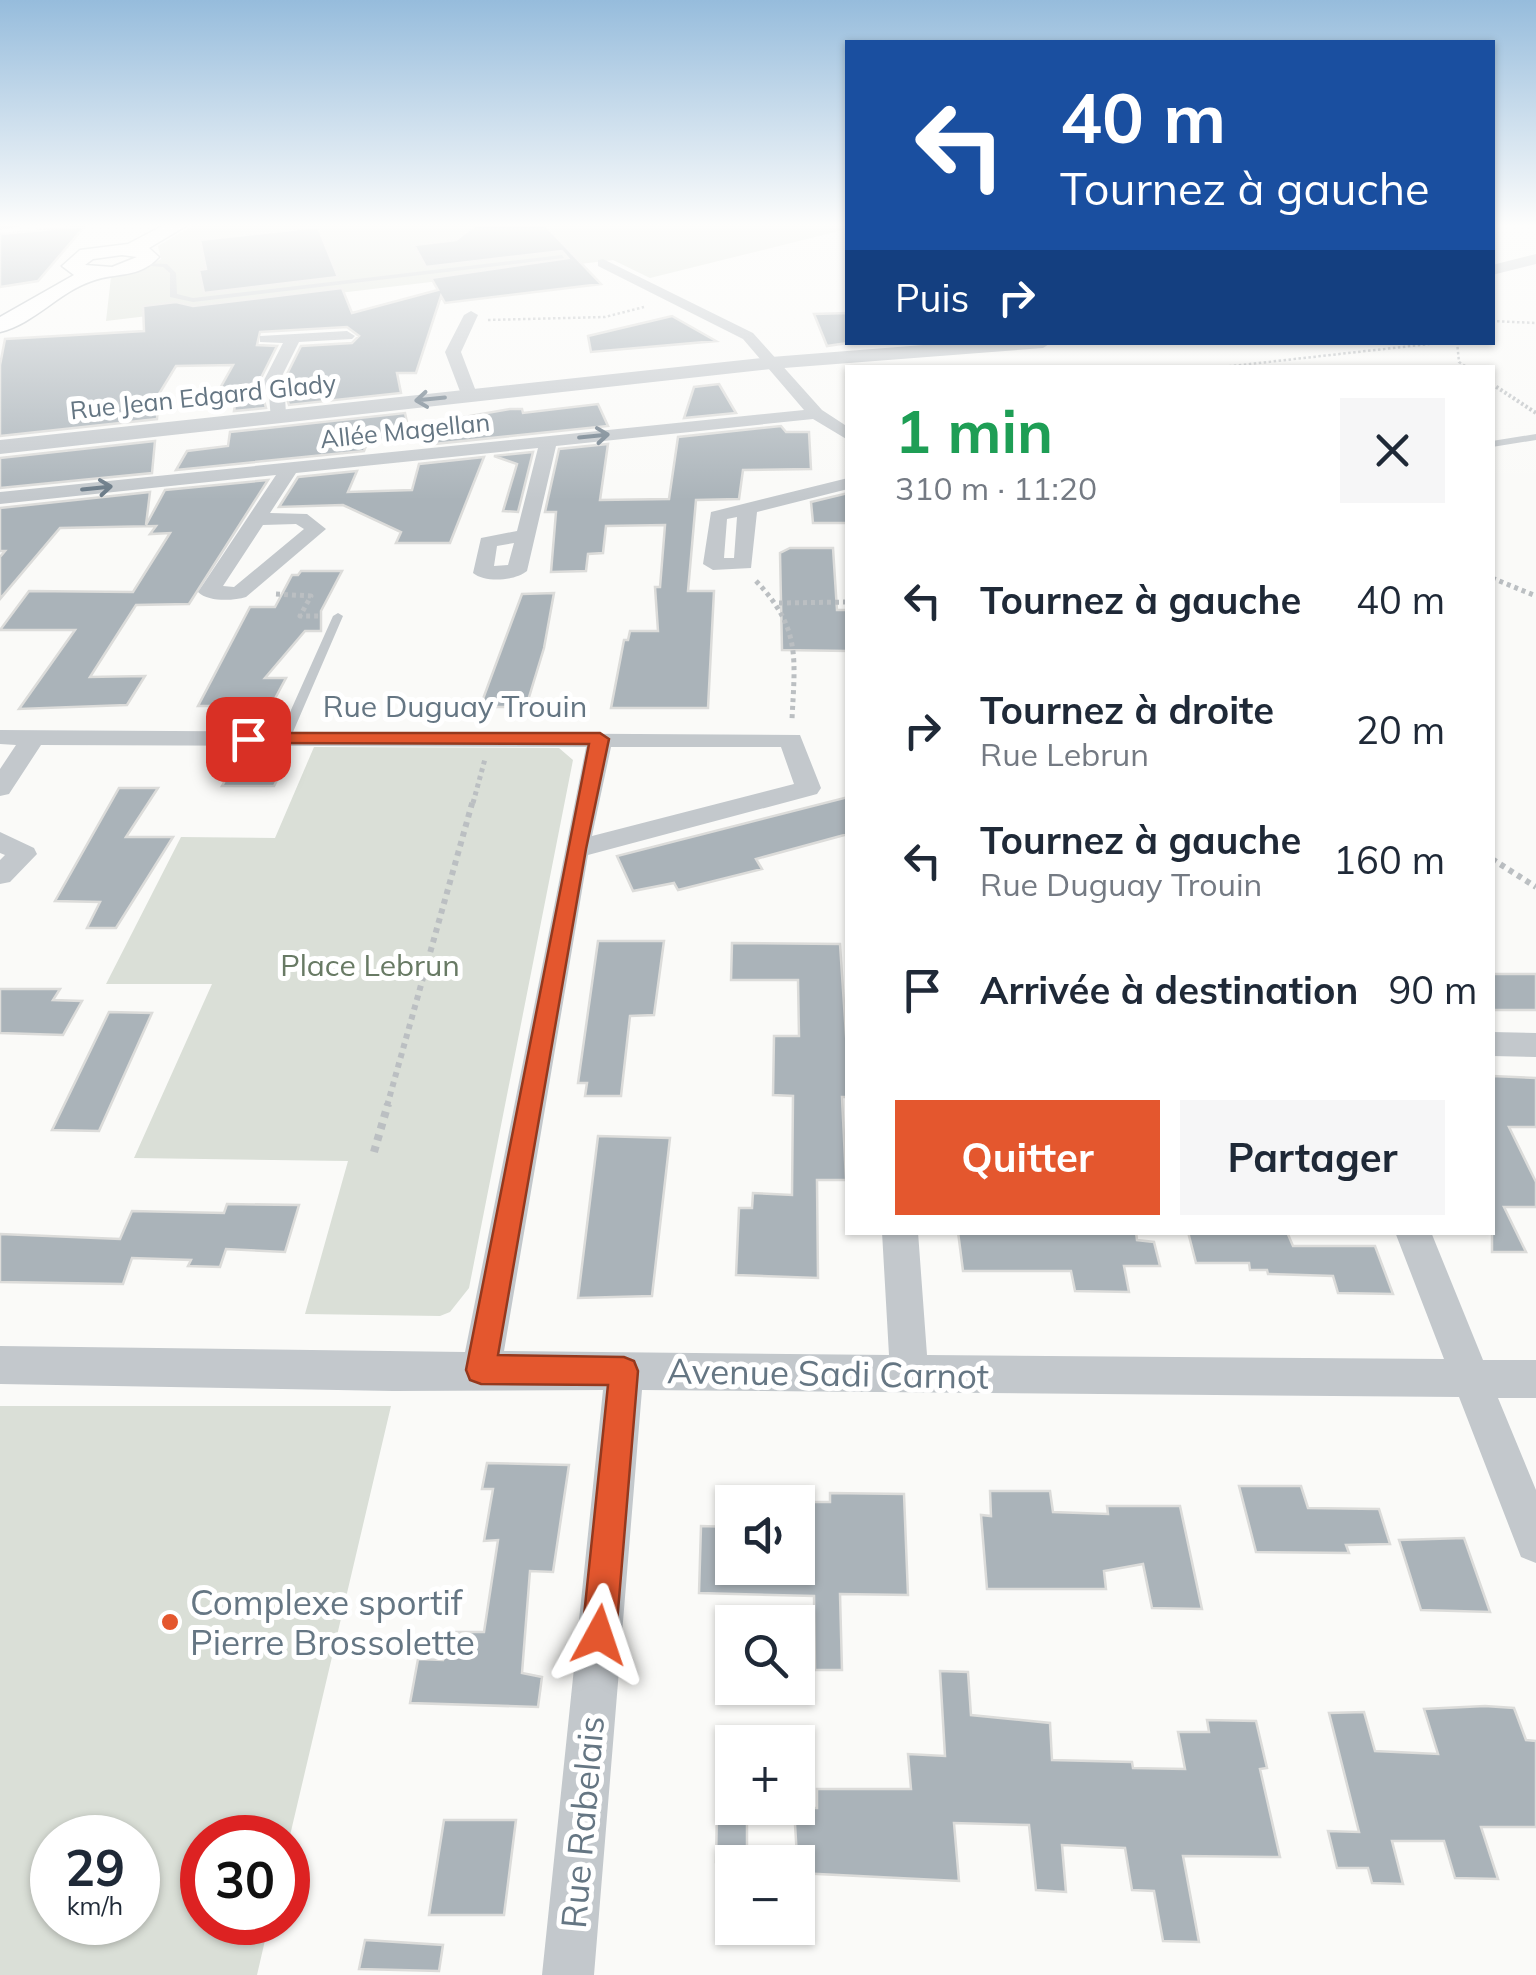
<!DOCTYPE html>
<html lang="fr">
<meta charset="utf-8">
<style>
body{margin:0;font-family:Mulish,sans-serif;background:#f6f6f7;color:#1f2937;height:100vh;display:flex;flex-direction:column;font-size:38px;white-space:nowrap}
*{box-sizing:border-box;margin:0}
p{font-size:32px;color:#747a83}
.icon{flex:none;width:55px;height:55px;fill:none;stroke:currentColor;stroke-width:2;stroke-linecap:round;stroke-linejoin:round}
.map{position:relative;flex:1;overflow:hidden}
.drawer{position:absolute;left:845px;top:365px;width:650px;height:870px;display:flex;flex-direction:column;background:#fff;border-radius:0px;box-shadow:0 2px 8px #0004}
.drawer>*{flex:none}
.banner{position:absolute;left:845px;top:40px;width:650px;height:305px;border-radius:0px;box-shadow:0 2px 8px #0004;background:#1a4fa0;color:#fff;overflow:hidden}
.buttons{position:absolute;left:715px;top:1485px;display:grid;gap:20px}
.buttons a{display:grid;place-items:center;width:100px;height:100px;border-radius:0px;background:#fff;box-shadow:0 2px 8px #0004;font-size:50px}
.speed{position:absolute;left:30px;top:1815px;display:flex;gap:20px;font-size:50px;font-weight:700;text-align:center}
.speed>*{display:grid;place-content:center;width:130px;height:130px;border-radius:50%;background:#fff;box-shadow:0 2px 8px #0004;line-height:1}
.speed small{font-size:25px;font-weight:400}
.speed .limit{border:15px solid #d22;background:#fff;color:#111}
.pin{position:absolute;display:grid;place-items:center;width:85px;height:85px;color:#fff;margin:-42px;border-radius:20px;box-shadow:0 5px 15px #0006}
.me{position:absolute;width:110px;margin:-55px;rotate:5deg;stroke-linejoin:round;filter:drop-shadow(0 0 8px #0008)}
.turn{display:flex;align-items:center;gap:35px;height:210px;padding:0 50px;font-size:45px}
.turn .icon{width:130px;height:130px;stroke-width:2.5}
.turn b{display:block;font-size:70px;line-height:85px}
.then{display:flex;align-items:center;height:95px;padding:0 50px;background:#0003;gap:20px;font-size:38px}
.round{display:grid;place-items:center;flex:none;width:105px;height:105px;border-radius:0px;background:#f6f6f7}
.head{display:flex;align-items:center;justify-content:space-between;height:170px;padding:0 50px}
h1{font-size:60px;font-weight:700;line-height:75px;color:#1e9e55}
.button{display:flex;gap:20px;margin-top:auto;padding:20px 50px}
.button a{flex:1;height:115px;border-radius:0px;background:#e4572e;color:#fff;font-size:40px;font-weight:700;line-height:115px;text-align:center}
.button a+a{background:#f6f6f7;color:#1f2937}
ul{padding:0;list-style:none}
li{display:flex;align-items:center;gap:30px;height:130px;padding:0 50px}
li div{flex:1}
li b{display:block;font-size:38px}
li em{font-style:normal}
.map>svg:first-child{display:block}
</style>
<div class="map">
<svg width="1536" height="1975" viewBox="0 0 1536 1975">
<rect width="100%" height="100%" fill="#fafaf8"/>
<!-- green -->
<path fill="#dadfd7" fill-rule="evenodd" d="M197,223H847V229L650,278L613,260L106,321L111,277L142,270L161,259L158,246Z
M314,747L559,748L573,760L469,1288L450,1312L440,1316L305,1314L348,1161L134,1158L212,984H106L181,837L275,838Z
M0,1406H391L288,1844V1838H202V1922L269,1923L257,1975H0ZM52,1838H138V1922H52Z"/>
<!-- building -->
<path fill="#aab3b9" stroke="#dcdcda" stroke-width="2.5" d="M478,223H543L601,284L445,303L441,296L416,373H397L401,393L289,405L282,384L301,346L352,343L359,336L347,327L260,332L257,345L277,346L259,382L266,408L234,411L237,391L218,392L233,365L176,366L159,394L157,419L0,436V365L5,339L144,331L143,306L176,302L193,306L342,288L352,313L438,290L431,278L568,258L562,251L426,267L414,245L456,240Z
M85,226L38,281L0,287V234Z
M318,227L338,277L204,293L199,270L206,269L200,240Z
M848,313V343L827,346L814,314Z
M672,316L716,341L591,352L588,336Z
M719,384L736,413L684,418L694,387Z
M598,404L608,426L424,445L429,423L510,409H522L523,413Z
M405,413L410,436L368,441L364,451L176,470L187,451L228,446L230,432Z
M781,426L786,432H809L811,469L743,470L739,499L696,500L688,591H714L708,708H611L624,640H628L630,631H658L655,587H660L665,525L606,526L603,553L588,554L586,571L551,572L556,512H545L559,449L608,444L600,500L669,499L678,437Z
M155,441L152,473L0,488V458Z
M533,452L518,512L503,511L517,464L494,456Z
M484,457L450,543H396L401,532L343,505L279,507L298,477L357,471L348,492L412,490L419,464Z
M268,480L189,604L136,605L90,677L145,676L127,705L19,709L75,630H0L29,591L133,592L170,533L150,534L156,526L60,528L0,599V557L5,551H0V508L150,492L146,525L165,490Z
M848,493V523H813L811,502Z
M790,548H833L837,610H848V651L782,650L780,553Z
M301,571H342L321,611V631H305L265,678H286L271,706H198L250,607H275L292,575H298Z
M554,593L544,648L526,707H480L522,594Z
M238,757H289L274,786H222Z
M119,788H158L126,837H173L116,928H87L100,902L55,901Z
M848,797V834L756,859L762,869L678,890L674,883L633,891L617,856Z
M598,941H664L654,1015L630,1016L621,1096H585L587,1083H578Z
M732,943L840,944L848,1065V1097H842L846,1180H817L818,1278L736,1275L739,1208H752L753,1193L792,1195L793,1096L773,1095L774,1036H799L798,980H731Z
M1492,974H1536V1010H1492Z
M0,989H60L53,1000L82,1001L63,1035L0,1033Z
M109,1012L152,1013L99,1131L52,1130Z
M1492,1076L1536,1078V1127H1509L1536,1182V1207H1504L1526,1252H1492Z
M598,1136L670,1138L652,1296L578,1298Z
M227,1204L299,1205L285,1252L226,1249L220,1267L188,1266L191,1260L132,1258L123,1284L0,1282V1234L120,1239L132,1211L224,1213Z
M958,1232H1136L1137,1240L1154,1242L1160,1266H1124L1129,1292L1075,1291L1071,1271H963Z
M1188,1232H1287L1293,1246H1375L1393,1294L1338,1293L1333,1276L1268,1274L1267,1270H1250L1249,1263H1196Z
M487,1463L569,1465L553,1572L530,1571L522,1673L542,1677L538,1707L410,1703L418,1659L443,1660L450,1632H484L498,1540L484,1541L493,1489H482Z
M1239,1486H1301L1308,1508L1379,1509L1390,1544L1346,1545L1349,1553L1256,1552Z
M990,1491H1050L1053,1512L1108,1514L1107,1506H1180L1202,1609L1152,1608L1143,1564L1104,1571L1106,1589H987L981,1515L991,1516Z
M830,1493L904,1494L908,1595L840,1594L842,1670H815L814,1596L699,1593L701,1526L732,1527V1568H798V1502H830Z
M1464,1538L1490,1612L1421,1610L1399,1540Z
M940,1671L968,1672L971,1715L1050,1723L1052,1760L1132,1762L1133,1768L1185,1769L1178,1732H1209L1207,1720L1256,1721L1267,1768L1260,1769L1280,1857L1183,1856L1199,1942L1163,1941L1154,1891L1132,1890L1125,1848L1062,1845L1066,1892L1036,1890L1029,1825L954,1823L959,1881L798,1873L794,1808H817V1789H911L908,1754L945,1756Z
M1485,1706L1514,1708L1526,1740L1536,1741V1827H1481L1498,1879L1455,1878L1444,1841H1392L1403,1884L1372,1883L1368,1868H1337L1328,1831L1359,1832L1329,1713L1364,1712L1375,1751L1438,1754L1424,1709Z
M717,1808H747V1862H716Z
M444,1820H516L504,1915H429Z
M365,1940L443,1945L439,1971L359,1969Z"/>
<g fill="none" stroke-linecap="round" stroke-linejoin="round">
<defs>
<path id="secondary" d="M168,223H191L149,248L159,257C139,279 116,272 92,281C59,292 34,324 0,332V317L74,275L62,266L80,250L128,244ZM122,255L137,257L112,267L85,265L93,259Z"/>
</defs>
<!-- secondary casing -->
<use href="#secondary" stroke="#b3babf" stroke-width="3"/>
<!-- path-far4 -->
<path stroke="#bbbfc2" stroke-width="2.5" stroke-dasharray="2.5 2.5" stroke-linecap="butt" d="M488,320L605,317L644,307
M1492,321L1536,323
M1457,342L1459,362L1468,368
M1214,368L1447,342"/>
<!-- path-far3 -->
<path stroke="#bbbfc2" stroke-width="4" stroke-dasharray="2.5 2.5" stroke-linecap="butt" d="M1492,384L1536,413"/>
<!-- path-far2 -->
<path stroke="#bbbfc2" stroke-width="5" stroke-dasharray="4 4" stroke-linecap="butt" d="M1492,578L1536,596
M756,581C801,628 795,658 792,719
M276,594L311,596L300,616H319
M779,603L848,602
M473,803L485,759"/>
<!-- path-far1 -->
<path stroke="#bbbfc2" stroke-width="6" stroke-dasharray="5 5" stroke-linecap="butt" d="M1492,859L1536,887
M387,1106L473,800"/>
<!-- path -->
<path stroke="#bbbfc2" stroke-width="8" stroke-dasharray="6 6" stroke-linecap="butt" d="M374,1152L388,1104"/>
<!-- service -->
<path fill="#c3c8cc" fill-rule="evenodd" d="M562,255L564,258L193,302L170,297V273L163,267L138,265L141,263L167,264L176,273L177,294L193,298Z
M1536,434V440L1492,447V441Z
M338,613L343,616L290,739L288,742H280L278,739L333,616Z"/>
<!-- minor -->
<path fill="#c3c8cc" fill-rule="evenodd" d="M0,223H37L0,230Z
M603,259L753,333L822,410L848,427V440L813,419L556,446L527,571C515,581 485,583 473,573L481,538L517,531L538,448L296,473L270,513L307,514L326,529L246,597C233,601 208,602 198,592L276,475L0,504V492L804,410L743,339L598,266V260ZM296,524L304,529L234,587L223,586L263,525ZM514,543L508,565L494,566L497,546Z
M471,311L478,315L461,352L477,394L469,399L461,394L445,352L464,315Z
M347,331L355,336L352,339L299,342L278,384L285,395L286,416L271,420L269,395L262,384L283,343L260,342V336Z
M848,478V489L757,512L751,568L713,570L703,564L711,512ZM737,517L734,558H724L727,519Z
M0,730L800,735L821,788L817,794L588,855L504,1351L889,1355L882,1232H918L927,1355L1444,1359L1395,1232H1431L1483,1360H1536V1398H1498L1536,1490V1563L1521,1557L1459,1397L642,1390L594,1975H542L603,1390L393,1391L0,1384V1346L465,1352L586,747L41,745L9,794L0,796V769L16,745L0,744ZM611,747H781L794,784L592,836Z
M0,832L34,848L37,854L10,882L0,884V860L5,855L0,853Z
M1492,1032L1536,1033V1057L1492,1056Z"/>
<!-- tertiary -->
<path fill="#c3c8cc" fill-rule="evenodd" d="M1536,254V264L1492,275V265Z
M961,342H1052L1043,348L771,369L0,454V440L771,357Z"/>
<!-- secondary -->
<use href="#secondary" fill="#fff" fill-rule="evenodd"/>
</g>
<!-- one-way arrows -->
<defs><path id="oneway-shaft" d="M-6 0H5M1.5-3L5.5 0L1.5 3" fill="none" stroke-width="1.6" stroke-linecap="round" stroke-linejoin="round" transform="scale(2.5)"/></defs>
<g stroke="#6a7a87">
<use href="#oneway-shaft" transform="translate(430 399) rotate(174)"/>
<use href="#oneway-shaft" transform="translate(594 436) rotate(-6)"/>
<use href="#oneway-shaft" transform="translate(97 488) rotate(-6)"/>
</g>
<!-- sky -->
<linearGradient id="sky" x2="0" y2="1"><stop stop-color="#96bcdc"/><stop offset="0.45" stop-color="#fdfdfc"/><stop offset="1" stop-color="#fdfdfc" stop-opacity="0"/></linearGradient>
<rect width="1536" height="500" fill="url(#sky)"/>
<!-- route -->
<path fill="#e4572e" stroke="#94391e" stroke-width="2.5" d="M248,733H600L609,739L586,849L498,1355L624,1357L634,1361L638,1371L616,1635L611,1647L599,1652L587,1647L582,1635L608,1385L481,1384L470,1380L466,1370L589,744L241,743V735Z"/>
<!-- markers -->
<circle fill="#e4572e" stroke="#fff" stroke-width="4" cx="170" cy="1622" r="10"/>
<g text-anchor="middle" dominant-baseline="central" stroke-width="10" stroke-linejoin="round" paint-order="stroke">
<!-- far-street labels -->
<g font-size="25" fill="#657683" stroke="#fff">
<text transform="translate(203 396) rotate(-6)">Rue Jean Edgard Glady</text>
<text transform="translate(405 430) rotate(-6)">Allée Magellan</text>
</g>
<!-- street labels -->
<g font-size="30" fill="#657683" stroke="#fff">
<text x="455" y="706">Rue Duguay Trouin</text>
</g>
<!-- park labels -->
<g font-size="30" fill="#687a64" stroke="#fff">
<text x="370" y="965">Place Lebrun</text>
</g>
<!-- near-street labels -->
<g font-size="35" fill="#657683" stroke="#fff">
<text transform="translate(828 1373) rotate(1)">Avenue Sadi Carnot</text>
<text transform="translate(582 1822) rotate(-85)">Rue Rabelais</text>
</g>
<!-- near-poi labels -->
<g font-size="35" fill="#657683" stroke="#fff" text-anchor="start">
<text x="190" y="1602">Complexe sportif<tspan x="190" dy="40">Pierre Brossolette</tspan></text>
</g>
</g>
</svg>
<div class="buttons">
<a><svg class="icon" aria-label="sound" viewBox="0 0 24 24"><path d="M4 9h4l5-4v14l-5-4H4zM17 9q2 3 0 6"/></svg></a>
<a><svg class="icon" aria-label="search" viewBox="0 0 24 24"><circle cx="10" cy="10" r="6"/><path d="M15 15l6 6"/></svg></a>
<a>+</a>
<a>−</a>
</div>
<div class="speed"><div>29<small>km/h</small></div><div class="limit">30</div></div>
<div class="pin" style="left:248px;top:739px;background:#d93025"><svg class="icon" aria-label="arrive" viewBox="0 0 24 24"><path d="M6 21V4h12l-3 4 3 4H6"/></svg></div>
<svg class="me" style="left:599px;top:1635px" viewBox="-20 -20 40 40"><path d="M0-17L14 15 0 8-14 15z" fill="#e4572e" stroke="#fff" stroke-width="4"/></svg>
<div class="banner">
<div class="turn"><svg class="icon" aria-label="left" viewBox="0 0 24 24"><path d="M17 20v-9H6M10 6l-5 5 5 5"/></svg><div><b>40 m</b>Tournez à gauche</div></div>
<div class="then">Puis<svg class="icon" aria-label="right" viewBox="0 0 24 24"><path d="M7 20v-9h11M14 6l5 5-5 5"/></svg></div>
</div>
<section class="drawer">
<div class="head"><div><h1>1 min</h1><p>310 m · 11:20</p></div><a class="round"><svg class="icon" aria-label="close" viewBox="0 0 24 24"><path d="M6 6l12 12M18 6L6 18"/></svg></a></div>
<ul>
<li><svg class="icon" aria-label="left" viewBox="0 0 24 24"><path d="M17 20v-9H6M10 6l-5 5 5 5"/></svg><div><b>Tournez à gauche</b></div><em>40 m</em></li>
<li><svg class="icon" aria-label="right" viewBox="0 0 24 24"><path d="M7 20v-9h11M14 6l5 5-5 5"/></svg><div><b>Tournez à droite</b><p>Rue Lebrun</p></div><em>20 m</em></li>
<li><svg class="icon" aria-label="left" viewBox="0 0 24 24"><path d="M17 20v-9H6M10 6l-5 5 5 5"/></svg><div><b>Tournez à gauche</b><p>Rue Duguay Trouin</p></div><em>160 m</em></li>
<li><svg class="icon" aria-label="arrive" viewBox="0 0 24 24"><path d="M6 21V4h12l-3 4 3 4H6"/></svg><div><b>Arrivée à destination</b></div><em>90 m</em></li>
</ul>
<div class="button"><a>Quitter</a><a>Partager</a></div>
</section>
</div>
